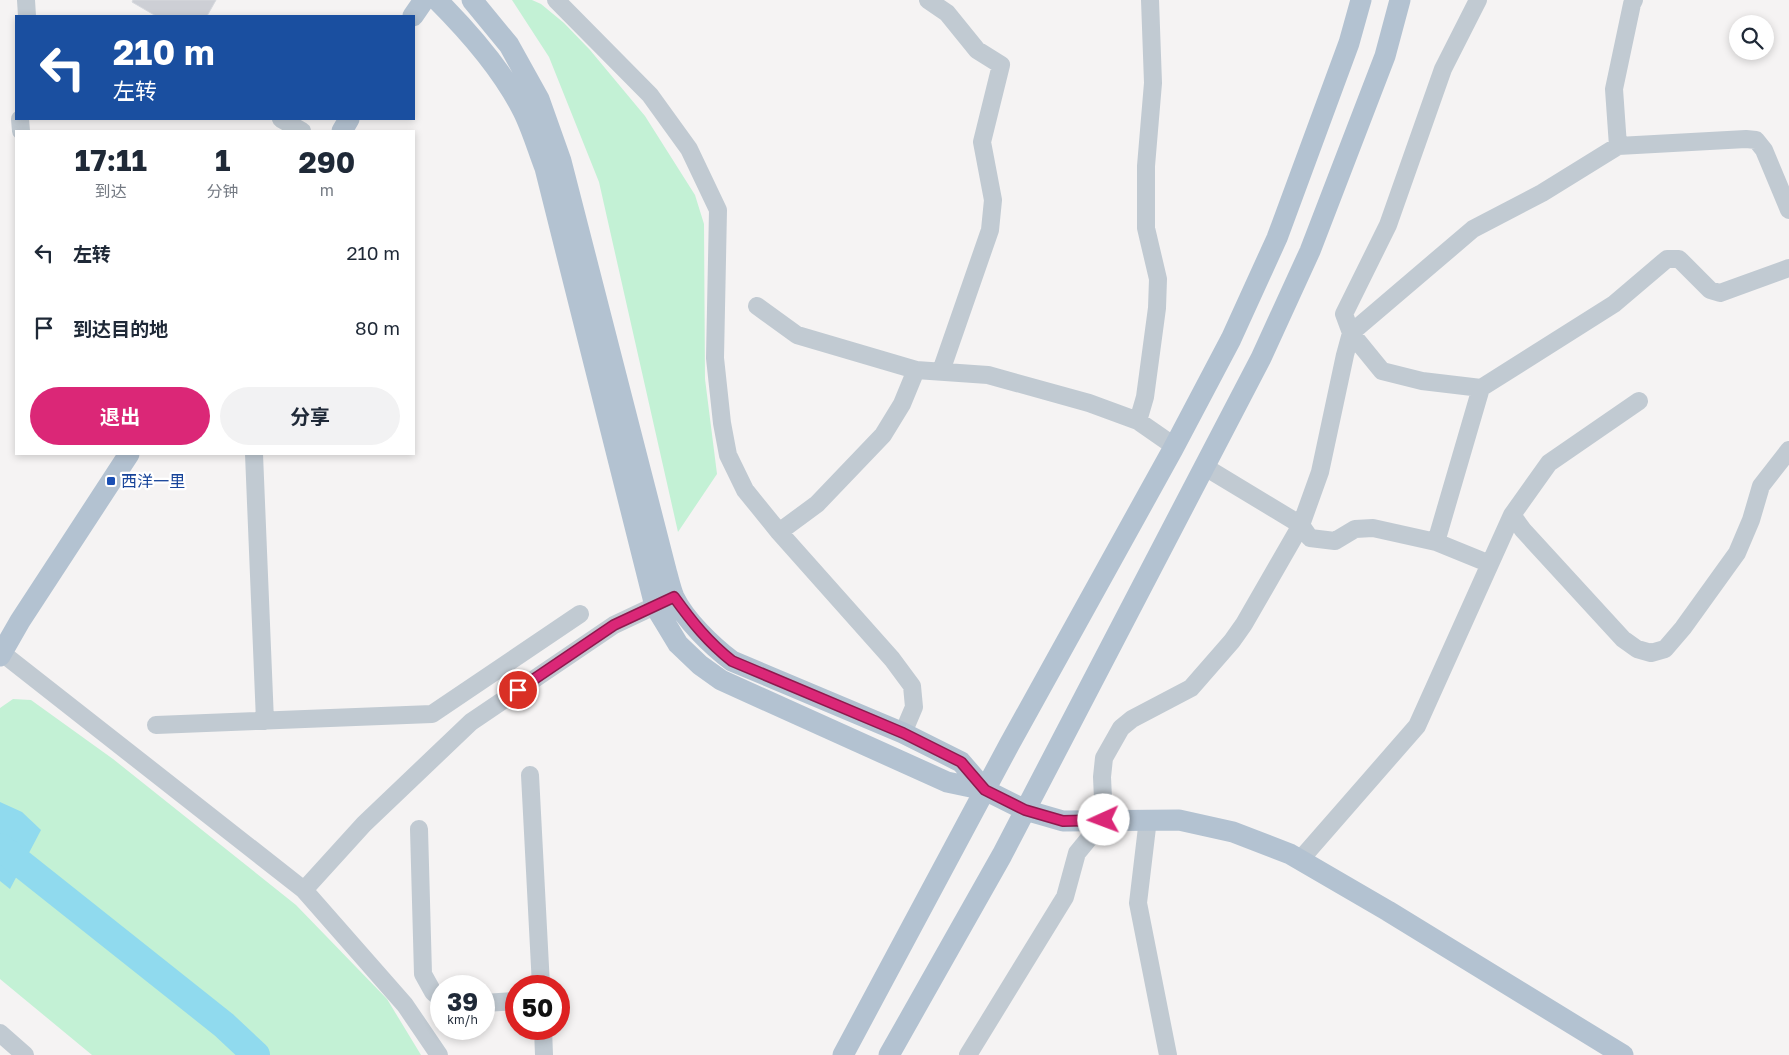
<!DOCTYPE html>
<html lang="zh">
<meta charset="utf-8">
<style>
body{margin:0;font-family:"Golos Text","Noto Sans SC",sans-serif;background:#f2f2f3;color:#1f2937;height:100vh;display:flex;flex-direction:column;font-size:19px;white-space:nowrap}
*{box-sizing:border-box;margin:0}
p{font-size:16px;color:#747a83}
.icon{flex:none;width:28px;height:28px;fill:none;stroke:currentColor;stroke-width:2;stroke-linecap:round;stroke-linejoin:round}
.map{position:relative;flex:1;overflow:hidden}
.panel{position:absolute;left:15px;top:130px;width:400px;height:325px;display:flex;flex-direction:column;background:#fff;border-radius:0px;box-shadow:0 2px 8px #0003}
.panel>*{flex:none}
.top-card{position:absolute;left:15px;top:15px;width:400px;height:105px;border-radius:0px;box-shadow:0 2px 8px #0003;background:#1a4fa0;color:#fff;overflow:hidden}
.fabs{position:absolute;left:1729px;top:15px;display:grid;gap:10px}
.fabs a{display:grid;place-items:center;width:45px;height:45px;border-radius:50%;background:#fff;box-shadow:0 2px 8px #0003;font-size:25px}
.speed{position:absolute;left:430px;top:975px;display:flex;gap:10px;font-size:25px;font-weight:700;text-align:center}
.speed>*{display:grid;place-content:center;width:65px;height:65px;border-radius:50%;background:#fff;box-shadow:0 2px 8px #0003;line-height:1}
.speed small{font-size:12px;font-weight:400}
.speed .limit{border:8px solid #d22;background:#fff;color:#111}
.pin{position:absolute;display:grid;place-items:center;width:42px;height:42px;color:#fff;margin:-21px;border:2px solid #fff;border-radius:50%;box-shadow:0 1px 5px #0007}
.me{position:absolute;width:55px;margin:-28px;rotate:268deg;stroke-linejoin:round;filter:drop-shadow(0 0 4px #0008)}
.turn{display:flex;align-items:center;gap:18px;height:105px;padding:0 15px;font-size:22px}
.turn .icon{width:65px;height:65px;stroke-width:2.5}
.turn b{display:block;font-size:35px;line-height:42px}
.eta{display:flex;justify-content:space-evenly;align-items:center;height:85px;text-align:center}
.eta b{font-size:30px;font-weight:700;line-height:35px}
.primary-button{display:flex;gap:10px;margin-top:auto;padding:10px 15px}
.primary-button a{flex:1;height:58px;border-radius:30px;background:#db2777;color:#fff;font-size:20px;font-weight:700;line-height:58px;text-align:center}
.primary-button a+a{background:#f2f2f3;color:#1f2937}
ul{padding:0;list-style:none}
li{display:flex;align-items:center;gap:15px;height:75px;padding:0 15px}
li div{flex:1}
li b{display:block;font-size:19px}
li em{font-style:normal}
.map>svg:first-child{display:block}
</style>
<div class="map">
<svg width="1789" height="1055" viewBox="0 0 1789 1055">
<rect width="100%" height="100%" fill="#f5f3f3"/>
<!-- green -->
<path fill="#c3f1d5" d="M512,0H532L541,4L564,23L590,50L645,116L695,195L704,224L705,379L717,474L678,532L599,182L549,57Z
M13,699L31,700L113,759L296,905L387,999L421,1055H92L0,979V708Z"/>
<!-- water -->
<path fill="#90daee" d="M0,802L22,812L41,830L10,889L0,881Z"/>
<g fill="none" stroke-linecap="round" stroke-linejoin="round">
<!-- river -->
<path stroke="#90daee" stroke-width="28" d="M0,847L224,1025L256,1055"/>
</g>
<!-- building -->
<path fill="#cdcfd5" stroke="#d7d9de" d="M133,0H216L207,16H156L132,2Z"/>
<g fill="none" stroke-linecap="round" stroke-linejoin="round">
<!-- minor -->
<path stroke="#c1cad2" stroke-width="18" d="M26,0L27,16
M556,0L650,95L689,149L718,210L715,358L722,423L728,455L745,490L779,532L892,659L912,686L914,707L903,733
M928,0L947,13L977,50L1001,65L982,142L993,200L990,230L941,371
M1478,0L1443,69L1388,225L1344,314L1351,333L1382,371L1422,381L1481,388L1614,304L1667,259H1679L1710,290L1720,293L1789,268
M20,119L21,131
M281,119L302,131
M1618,146L1614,89L1632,4L1634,0
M757,306L797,335L916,370L988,375L1089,403L1138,421L1174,446
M1138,421L1145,397L1157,308L1158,279L1146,228V166L1153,83L1150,0
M254,454L265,721
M1205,467L1301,525L1310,538L1335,541L1355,529L1373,528L1436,542L1490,564
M1512,515L1523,530L1623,639L1637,649L1651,653L1665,649L1683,628L1737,553L1751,520L1761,486L1789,450
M779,532L817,504L883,435L902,404L916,370
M1436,542L1481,388
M2,653L304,890L405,1005L439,1055
M156,725L432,714L580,614
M530,775L541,986
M1148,819L1138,903L1168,1055
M419,829L423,974L433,992L441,999
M1300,860L1417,726L1512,515L1549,463L1639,401
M304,890L364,824L471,722L614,625L667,600
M484,1003L516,1001
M543,1029L544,1055
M0,1033L25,1055
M968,1055L1065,897L1077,853L1104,820L1102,777L1104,758L1121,728L1132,719L1191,688L1232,641L1244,624L1301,525L1320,472L1345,355L1351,333L1473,229L1542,193L1618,146L1746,139L1756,140L1764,150L1789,210"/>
<!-- major -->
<path stroke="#b3c2d1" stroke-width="21" d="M437,0C469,32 503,71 523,111C532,129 538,150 545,168L655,606L678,644L700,665L721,680L947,782L985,790L1025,810L1063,821L1179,820L1233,832L1290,854L1388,911L1623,1055
M472,0L509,45L539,99L561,161L667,574C669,581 671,590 674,597C685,620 712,646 732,661L903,733L961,762L985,790
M413,16L424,0
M342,131L349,119
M0,656L20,621L129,454
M843,1055L1009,745L1173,449L1231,339L1277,238L1349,43L1361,0
M889,1055L1002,855L1261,358L1310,251L1385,56L1400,0"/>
</g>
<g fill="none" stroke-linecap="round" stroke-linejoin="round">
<defs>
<path id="route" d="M518,690L614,625L674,597C692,622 708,642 732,661L903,733L961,762L985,790L1025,810L1063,821L1104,820"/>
</defs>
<!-- route casing -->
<use href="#route" stroke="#8e194d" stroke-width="12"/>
<!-- route -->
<use href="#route" stroke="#db2777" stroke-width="9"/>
</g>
<!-- markers -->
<rect fill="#1a4fb4" stroke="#fff" stroke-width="2" x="106" y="476" width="10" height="10" rx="2.5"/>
<g text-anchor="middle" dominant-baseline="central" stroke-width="4.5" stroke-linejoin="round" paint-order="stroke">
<!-- transit labels -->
<g font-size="16" fill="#164399" stroke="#fff" text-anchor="start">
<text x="121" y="481">西洋一里</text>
</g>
</g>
</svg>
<div class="fabs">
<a><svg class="icon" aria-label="search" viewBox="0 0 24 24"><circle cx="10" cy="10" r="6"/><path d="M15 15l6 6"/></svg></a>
</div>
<div class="speed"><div>39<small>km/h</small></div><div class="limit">50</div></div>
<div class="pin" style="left:518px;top:690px;background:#d93025"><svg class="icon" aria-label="arrive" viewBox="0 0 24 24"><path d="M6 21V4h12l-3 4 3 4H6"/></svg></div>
<svg class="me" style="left:1104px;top:820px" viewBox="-20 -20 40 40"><circle r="19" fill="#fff"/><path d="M0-13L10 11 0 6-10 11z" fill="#db2777"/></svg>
<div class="top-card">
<div class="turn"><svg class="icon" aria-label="left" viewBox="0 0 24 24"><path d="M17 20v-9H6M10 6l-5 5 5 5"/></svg><div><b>210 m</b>左转</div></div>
</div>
<section class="panel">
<div class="eta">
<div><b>17:11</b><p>到达</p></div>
<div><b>1</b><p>分钟</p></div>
<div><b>290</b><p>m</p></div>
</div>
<ul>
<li><svg class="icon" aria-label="left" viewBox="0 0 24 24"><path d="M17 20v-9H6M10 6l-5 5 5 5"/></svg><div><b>左转</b></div><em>210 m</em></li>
<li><svg class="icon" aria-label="arrive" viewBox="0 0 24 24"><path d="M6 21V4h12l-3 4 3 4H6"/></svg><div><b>到达目的地</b></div><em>80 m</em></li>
</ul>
<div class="primary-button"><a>退出</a><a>分享</a></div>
</section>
</div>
